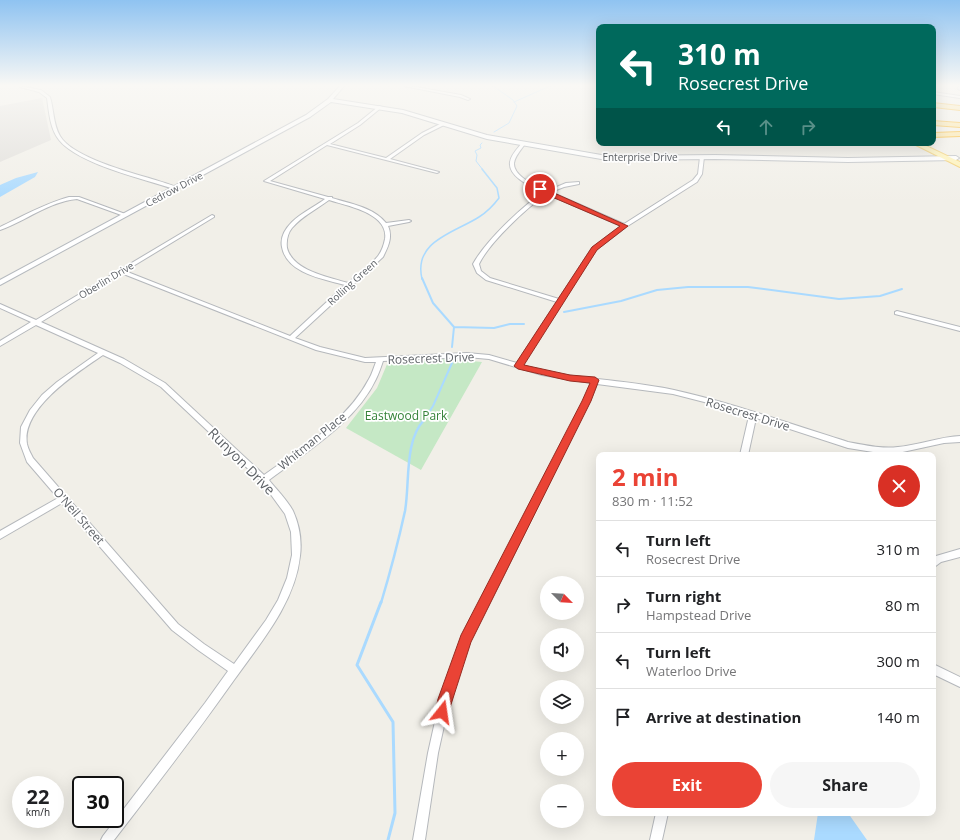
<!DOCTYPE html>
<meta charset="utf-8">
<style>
body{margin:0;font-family:"Open Sans",sans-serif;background:#f6f6f6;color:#202124;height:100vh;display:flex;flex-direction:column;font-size:15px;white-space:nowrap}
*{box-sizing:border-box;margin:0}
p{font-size:13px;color:#757577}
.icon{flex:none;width:22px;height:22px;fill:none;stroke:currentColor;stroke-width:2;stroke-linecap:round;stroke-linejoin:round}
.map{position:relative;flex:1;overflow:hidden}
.side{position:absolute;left:596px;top:452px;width:340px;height:364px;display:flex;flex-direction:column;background:#fff;border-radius:8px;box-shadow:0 4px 16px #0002}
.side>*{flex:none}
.guide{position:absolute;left:596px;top:24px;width:340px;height:122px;border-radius:8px;box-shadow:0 4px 16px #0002;background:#00695c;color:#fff;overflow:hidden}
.needle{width:26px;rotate:114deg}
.buttons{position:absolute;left:540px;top:576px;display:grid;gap:8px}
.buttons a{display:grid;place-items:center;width:44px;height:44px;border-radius:50%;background:#fff;box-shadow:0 4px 16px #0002;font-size:20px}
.speed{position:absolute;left:12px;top:776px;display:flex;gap:8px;font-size:20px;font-weight:700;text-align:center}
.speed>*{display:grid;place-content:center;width:52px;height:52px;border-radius:50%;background:#fff;box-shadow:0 4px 16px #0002;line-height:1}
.speed small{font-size:10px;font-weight:400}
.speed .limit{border:2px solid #111;border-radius:6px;background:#fff;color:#111}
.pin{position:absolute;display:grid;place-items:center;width:34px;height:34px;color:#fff;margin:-17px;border:2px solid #fff;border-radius:50%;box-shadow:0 1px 4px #0007}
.me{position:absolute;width:44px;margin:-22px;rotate:15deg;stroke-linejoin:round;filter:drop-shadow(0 0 3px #0008)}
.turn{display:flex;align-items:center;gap:14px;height:84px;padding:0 16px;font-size:18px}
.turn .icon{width:52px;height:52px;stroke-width:2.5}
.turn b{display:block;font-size:28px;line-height:34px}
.lanes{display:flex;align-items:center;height:38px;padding:0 16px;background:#0003;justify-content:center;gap:20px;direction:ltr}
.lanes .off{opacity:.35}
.round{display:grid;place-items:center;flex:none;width:42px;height:42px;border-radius:21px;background:#f6f6f6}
.head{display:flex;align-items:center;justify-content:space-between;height:68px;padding:0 16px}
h1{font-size:24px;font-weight:700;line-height:30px;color:#ea4335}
.action{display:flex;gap:8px;margin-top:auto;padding:8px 16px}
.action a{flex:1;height:46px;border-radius:24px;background:#ea4335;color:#fff;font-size:16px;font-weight:700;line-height:46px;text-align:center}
.action a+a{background:#f6f6f6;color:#202124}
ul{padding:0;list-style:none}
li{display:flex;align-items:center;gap:12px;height:56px;padding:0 16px;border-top:1px solid #e0e0e0}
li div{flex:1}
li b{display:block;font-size:15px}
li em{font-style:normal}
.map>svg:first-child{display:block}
</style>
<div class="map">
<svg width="960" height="840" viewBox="0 0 960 840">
<rect width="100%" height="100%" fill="#f1efe8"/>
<!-- industrial -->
<path fill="#e0deda" d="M42,98L51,140L0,162V106Z"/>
<!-- green -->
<path fill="#c5e8c5" d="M451,359L482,362L421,470L346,428L377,388L388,362Z"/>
<!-- water -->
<path fill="#aadaff" d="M38,172L35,177L0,197V185L16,178Z
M818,813H848L867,840H814Z"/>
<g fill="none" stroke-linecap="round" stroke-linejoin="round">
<!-- stream-far4 -->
<path stroke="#aadaff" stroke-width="1" d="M493,86L513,100L517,106L509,123L494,132
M514,102L550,86
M482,143L480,145L481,148L475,151L477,155L476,161L483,170"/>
<!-- stream-far3 -->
<path stroke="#aadaff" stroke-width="1.5" d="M422,279C413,241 454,233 479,217C487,212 493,206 499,198L497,188L482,169"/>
<!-- stream-far2 -->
<path stroke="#aadaff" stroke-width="2" d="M422,278L433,303L454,327L494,328L510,324H524
M564,312L621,301L657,290L688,287H748L839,299L880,296L902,289
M452,347L454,327
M423,421L433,406L452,363"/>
<!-- stream-far1 -->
<path stroke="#aadaff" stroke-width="2.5" d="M381,603C390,573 398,543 405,511C410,483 404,441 424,420"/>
<!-- stream -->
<path stroke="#aadaff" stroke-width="3" d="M381,602L357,665L393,722L395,813L388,840"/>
<defs>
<path id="street" d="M20,86L41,90L50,97C54,110 53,124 60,136C72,157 129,172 152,179C161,182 171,184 178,188L174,189C144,179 78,164 59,140C50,129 49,112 47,98L39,92L20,87Z
M404,86H410L461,95L470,99L468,100L460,97Z
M959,86H960V90L958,89Z
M933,92L960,96V98L933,94Z
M379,106L382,107L360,125L330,144L386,158L422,133L442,123H444V125L424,135L390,159L439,172L437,173L327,145L270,181L328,197H332V198C351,204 373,207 386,223L409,220L411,221L409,222L388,226C393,237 388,247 383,257L295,338L320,347L365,358L467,353L489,355L517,363L557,302L486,280L477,273L473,264C485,242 522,206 544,192C533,187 508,178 510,162C511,155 517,149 522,143L525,144C521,150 515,156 514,163C513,177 537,186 547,191L566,183L579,182V184L564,187L551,192L624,224L693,180L698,174L700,157L702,156L704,157L702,174L697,182L626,227L596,250L522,365C572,380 623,379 674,390C733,403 790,424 848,442C864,445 881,449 898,447C919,445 939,437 960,436V442L944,443L898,453L873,452L848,448L756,418L748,455H740L749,416L712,404L673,394L597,384L590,401L470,642L450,699L438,753L425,840H413L428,753L440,699L461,640L584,401L591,383L542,375L489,359L467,357L383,361C381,367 379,373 376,379C356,422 306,452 269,480C276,489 288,501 293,511C299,524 302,541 300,556C295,603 261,642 234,680C196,734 155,787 114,840H101L103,836L205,703L228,671L198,650L172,630L62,503L0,539V531L58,498L27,462L20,443L21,427L30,410L42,395L57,382L98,353L36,325L0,346V341L31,322L0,308V304L36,320L212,215L214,216V217L125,271L290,336L345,285C324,279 287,274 282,247C280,238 285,229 292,222C301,213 314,207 325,199L264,181L358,123ZM547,194L621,226L592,248L559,299L490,278L481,271L479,264C489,243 527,207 547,194ZM329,200C347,206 389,213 385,239C384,244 382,251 378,256C370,266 358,274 348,283C329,277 293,271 287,248C286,240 288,233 292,228C302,216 317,209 329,200ZM121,273L316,350L365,362H376C374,367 372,374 369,379C347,421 302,448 264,475L165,383L124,359L41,322ZM103,355L120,363L161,387L261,481L285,514L291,532L292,555L287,578L278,600L266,620L234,664L204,644L178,624L33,458C31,454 28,449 27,444C21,408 78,372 103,355Z
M69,197H79L128,215L124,216L77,199C48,202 26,221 0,230V227C23,216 44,204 69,197Z
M897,311L960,327V331L895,314V312Z
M960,549V557L941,562L933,568V559L936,556Z
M933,664L960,677V687L933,674Z
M656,813H668L662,840H650Z"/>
<path id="secondary" d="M340,86H344L333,99L403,110L487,135L607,156L715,155L848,158L956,156L959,158L956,160L848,162L715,159L607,160L487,139L402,113L331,102L310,117L0,285V280L306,115L328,99Z"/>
<path id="primary" d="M912,143H920L960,162V167Z"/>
<path id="highway" d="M933,103L960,106V110L933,107Z
M933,121L960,123V127L933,125Z
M960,132V136L933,137V133Z"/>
</defs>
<!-- street casing -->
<use href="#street" stroke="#b5b8bc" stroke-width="2"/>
<!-- secondary casing -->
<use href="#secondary" stroke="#b6babf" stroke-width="2"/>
<!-- primary casing -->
<use href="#primary" stroke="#f2c960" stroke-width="2"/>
<!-- highway casing -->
<use href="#highway" stroke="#f9ab00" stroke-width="2"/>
<!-- street -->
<use href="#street" fill="#fff" fill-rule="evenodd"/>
<!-- secondary -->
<use href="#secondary" fill="#fff" fill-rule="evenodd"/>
<!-- primary -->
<use href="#primary" fill="#fff2af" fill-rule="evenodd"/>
<!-- highway -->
<use href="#highway" fill="#fde293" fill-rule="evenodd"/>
</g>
<!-- sky -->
<linearGradient id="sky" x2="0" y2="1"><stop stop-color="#8fc3f1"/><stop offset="0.42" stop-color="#f9f8f5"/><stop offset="1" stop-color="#f9f8f5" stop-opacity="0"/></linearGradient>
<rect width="960" height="203" fill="url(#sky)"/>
<!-- route -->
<path fill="#ea4335" stroke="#982c22" d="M538,188H543L628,226L597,250L524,365L570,375L595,377L599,380L591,401L471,642L447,717L442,719L437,717L435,712L438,699L461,635L582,401L590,383L570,381L518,369L514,366L592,247L620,226L538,191Z"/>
<g text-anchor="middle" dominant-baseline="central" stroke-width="3.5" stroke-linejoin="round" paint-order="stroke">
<!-- far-street labels -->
<g font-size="10" fill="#5f6368" stroke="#fff">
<text x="640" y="157">Enterprise Drive</text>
<text transform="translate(174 189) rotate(-28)">Cedrow Drive</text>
<text transform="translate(106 280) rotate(-31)">Oberlin Drive</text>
<text transform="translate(352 282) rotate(-42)">Rolling Green</text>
</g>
<!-- street labels -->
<g font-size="12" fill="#5f6368" stroke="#fff">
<text transform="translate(431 358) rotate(-2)">Rosecrest Drive</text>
<text transform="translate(748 414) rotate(17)">Rosecrest Drive</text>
<text transform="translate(312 441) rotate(-39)">Whitman Place</text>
<text transform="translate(79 516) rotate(49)">O'Neil Street</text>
</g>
<!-- park labels -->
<g font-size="12" fill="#348238" stroke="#fff">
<text x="406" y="415">Eastwood Park</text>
</g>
<!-- near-street labels -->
<g font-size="14" fill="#5f6368" stroke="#fff">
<text transform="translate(242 461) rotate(45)">Runyon Drive</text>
</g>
</g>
</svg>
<div class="buttons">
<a><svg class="needle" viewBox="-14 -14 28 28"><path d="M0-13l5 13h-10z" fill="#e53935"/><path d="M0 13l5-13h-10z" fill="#757577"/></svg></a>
<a><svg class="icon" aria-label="sound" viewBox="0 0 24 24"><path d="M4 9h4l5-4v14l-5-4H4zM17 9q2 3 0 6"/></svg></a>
<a><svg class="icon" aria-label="layers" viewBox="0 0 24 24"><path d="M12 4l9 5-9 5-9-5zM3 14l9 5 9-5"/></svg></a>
<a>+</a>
<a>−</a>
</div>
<div class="speed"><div>22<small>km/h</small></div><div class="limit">30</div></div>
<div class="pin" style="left:540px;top:189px;background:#d93025"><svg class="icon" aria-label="arrive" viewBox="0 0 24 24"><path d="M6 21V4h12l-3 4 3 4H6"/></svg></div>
<svg class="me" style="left:442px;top:712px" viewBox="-20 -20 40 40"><path d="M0-17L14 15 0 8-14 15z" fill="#ea4335" stroke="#fff" stroke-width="4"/></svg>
<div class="guide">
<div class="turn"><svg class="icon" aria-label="left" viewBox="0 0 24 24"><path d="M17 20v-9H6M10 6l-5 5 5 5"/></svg><div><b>310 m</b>Rosecrest Drive</div></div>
<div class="lanes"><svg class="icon" aria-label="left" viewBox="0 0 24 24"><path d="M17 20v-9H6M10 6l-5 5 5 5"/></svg><svg class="icon off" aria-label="ahead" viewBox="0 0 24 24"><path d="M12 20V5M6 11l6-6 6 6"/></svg><svg class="icon off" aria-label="right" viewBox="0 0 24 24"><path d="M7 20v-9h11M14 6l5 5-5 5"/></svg></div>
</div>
<section class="side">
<div class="head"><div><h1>2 min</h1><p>830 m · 11:52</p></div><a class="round" style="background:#d93025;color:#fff"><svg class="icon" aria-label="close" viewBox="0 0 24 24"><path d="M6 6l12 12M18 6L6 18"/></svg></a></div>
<ul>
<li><svg class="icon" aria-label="left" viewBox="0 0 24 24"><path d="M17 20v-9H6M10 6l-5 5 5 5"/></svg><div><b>Turn left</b><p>Rosecrest Drive</p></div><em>310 m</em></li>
<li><svg class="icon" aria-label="right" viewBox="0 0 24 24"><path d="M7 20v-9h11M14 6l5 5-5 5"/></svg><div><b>Turn right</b><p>Hampstead Drive</p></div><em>80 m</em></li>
<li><svg class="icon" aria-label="left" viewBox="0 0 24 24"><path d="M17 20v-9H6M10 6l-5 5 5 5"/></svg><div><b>Turn left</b><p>Waterloo Drive</p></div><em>300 m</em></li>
<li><svg class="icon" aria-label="arrive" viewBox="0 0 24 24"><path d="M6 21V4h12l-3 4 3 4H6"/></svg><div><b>Arrive at destination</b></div><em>140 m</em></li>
</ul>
<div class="action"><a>Exit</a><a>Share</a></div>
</section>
</div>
